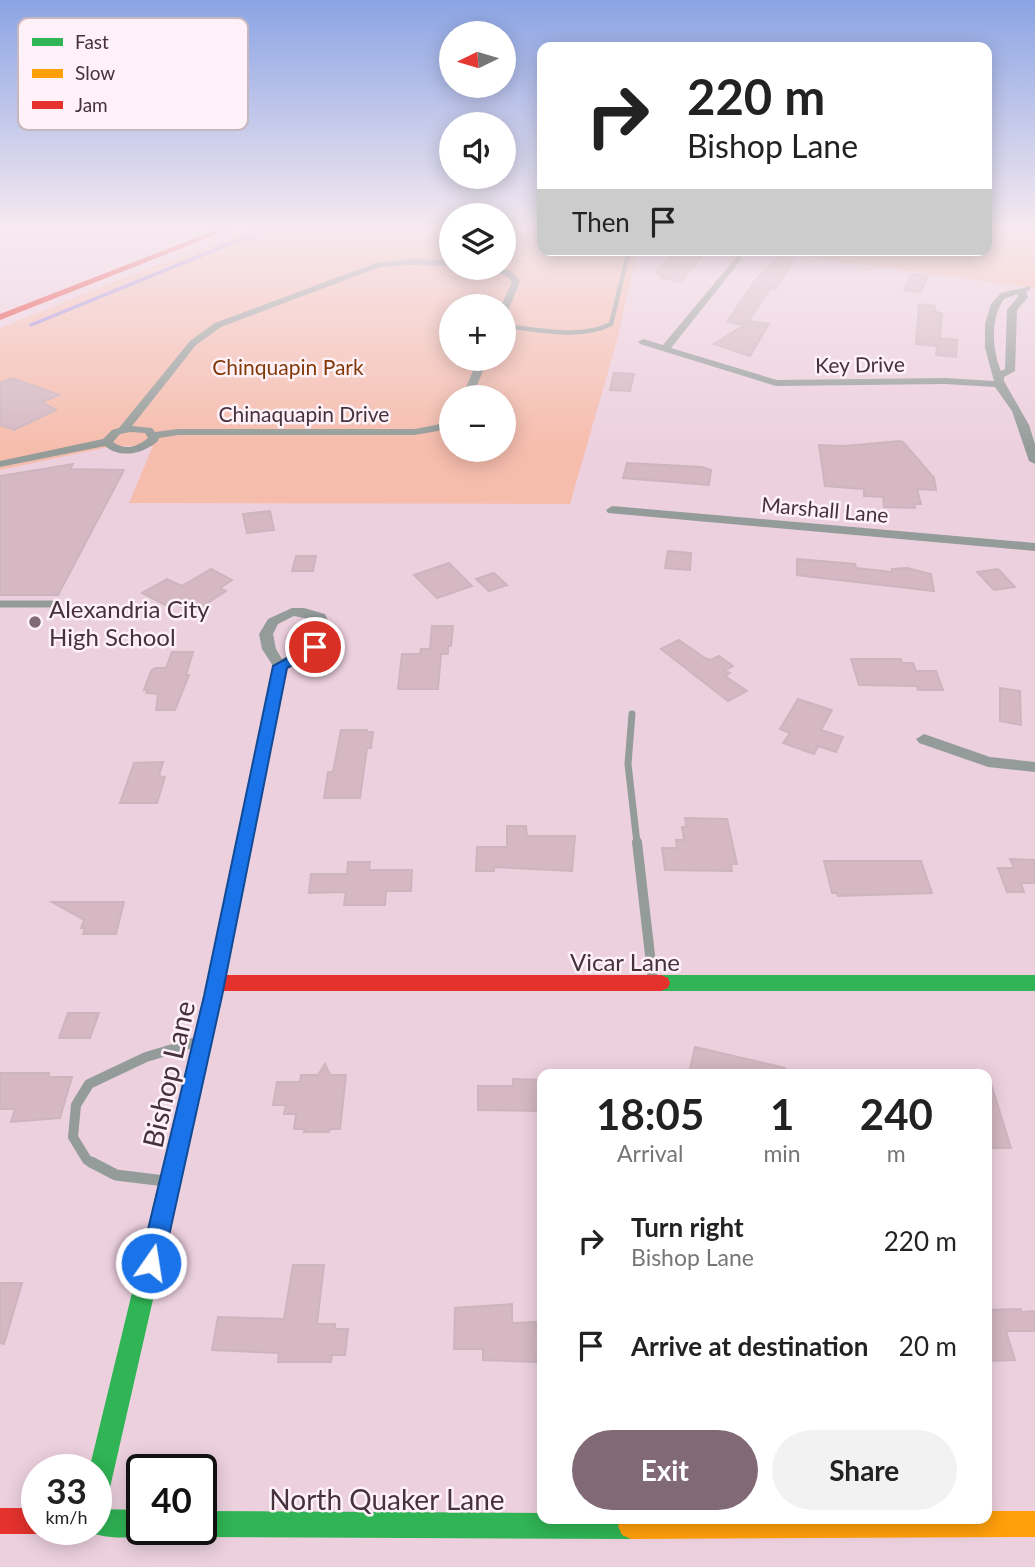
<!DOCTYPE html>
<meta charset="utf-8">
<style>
body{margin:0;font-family:Lato,sans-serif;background:#f2f2f2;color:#222;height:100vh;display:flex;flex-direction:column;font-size:26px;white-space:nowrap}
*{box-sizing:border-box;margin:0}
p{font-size:23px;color:#767676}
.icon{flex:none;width:38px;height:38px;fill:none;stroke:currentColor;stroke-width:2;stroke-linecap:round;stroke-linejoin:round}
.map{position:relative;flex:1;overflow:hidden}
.drawer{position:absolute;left:537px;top:1069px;width:455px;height:455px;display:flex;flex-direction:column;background:#fff;border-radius:14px;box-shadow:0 4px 18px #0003}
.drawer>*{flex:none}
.hud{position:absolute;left:537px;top:42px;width:455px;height:214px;border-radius:14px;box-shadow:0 4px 18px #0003;background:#fff;color:#222;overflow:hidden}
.needle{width:46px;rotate:265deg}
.controls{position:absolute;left:439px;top:21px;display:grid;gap:14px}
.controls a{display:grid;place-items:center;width:77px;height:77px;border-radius:50%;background:#fff;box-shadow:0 4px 18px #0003;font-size:35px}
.speed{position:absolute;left:21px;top:1454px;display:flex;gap:14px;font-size:35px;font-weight:700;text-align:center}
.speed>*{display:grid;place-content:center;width:91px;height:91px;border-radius:50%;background:#fff;box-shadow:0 4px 18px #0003;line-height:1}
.speed small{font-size:18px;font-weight:400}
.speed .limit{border:4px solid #111;border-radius:10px;background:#fff;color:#111}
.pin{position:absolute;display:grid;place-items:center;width:60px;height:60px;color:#fff;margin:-30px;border:4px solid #fff;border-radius:50%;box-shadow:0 2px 7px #0007}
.me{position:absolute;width:77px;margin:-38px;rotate:13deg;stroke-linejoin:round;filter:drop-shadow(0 0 5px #0008)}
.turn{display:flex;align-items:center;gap:24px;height:147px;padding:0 35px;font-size:32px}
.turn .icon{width:91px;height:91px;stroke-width:2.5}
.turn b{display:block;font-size:49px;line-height:60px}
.then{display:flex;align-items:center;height:66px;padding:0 35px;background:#0003;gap:14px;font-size:26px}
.eta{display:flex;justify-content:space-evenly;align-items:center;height:119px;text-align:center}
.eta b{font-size:42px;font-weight:700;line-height:49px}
.primary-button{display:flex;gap:14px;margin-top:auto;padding:14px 35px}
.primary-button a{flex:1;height:80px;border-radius:42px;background:#816975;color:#fff;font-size:28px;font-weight:700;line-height:80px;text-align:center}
.primary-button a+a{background:#f2f2f2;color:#222}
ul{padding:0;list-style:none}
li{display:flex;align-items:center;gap:21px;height:105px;padding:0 35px}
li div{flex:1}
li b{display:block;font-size:26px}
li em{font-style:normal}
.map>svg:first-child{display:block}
</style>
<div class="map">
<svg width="1035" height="1567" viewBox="0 0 1035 1567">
<rect width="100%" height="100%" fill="#edd0de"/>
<!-- green -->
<path fill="#f6bdad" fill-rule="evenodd" d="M258,229H451L452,268H504V229H542V250H658L650,254L637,251L618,337L570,504L129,503L153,446H113L0,470V328L141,271ZM452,306H504V359H452ZM452,397H504V450H452Z
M987,229H1035V288L756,250H987Z"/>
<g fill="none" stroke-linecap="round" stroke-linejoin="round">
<!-- stream -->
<path stroke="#9f8bdd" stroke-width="3.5" d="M31,325L234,242L281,229"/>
</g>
<!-- building -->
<path fill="#d5b8c2" stroke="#cdb5bd" stroke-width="2" d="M674,250H707L681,282L660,278L661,274L656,273Z
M778,257L794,260L776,289L770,288L749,321L769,324L750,356L714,344L744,325L727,322L757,278Z
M911,274L928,276L921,292L904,290Z
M919,304L935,306L934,311L942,314L940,338L957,340L956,357L936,355L937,346L916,344Z
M614,373L634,374L630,391L610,390Z
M12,378L59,395L42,402L56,410L14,430L0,425V383Z
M899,441L903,442L934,478L936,490L917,489L921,504H914L915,508L884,507L883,497L864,496V489L825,486L819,445L845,446Z
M627,463L702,467L711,470L709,485L623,478Z
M73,464L70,469L124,470L58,595H0V476Z
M270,511L274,530L247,533L243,514Z
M668,551L691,553L690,570L665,568Z
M296,556H316L313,571H292Z
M797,559L855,564L856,568L892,572V569L907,568L931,574L934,591L797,575Z
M449,563L472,586L437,598L414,575Z
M211,569L232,580L220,588L226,591L201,607L195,604L185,609L172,602L165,605L142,593L167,579L182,586Z
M998,569L1015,587L994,590L977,572Z
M494,573L507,585L489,591L476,579Z
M432,626H453L451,646H448V654H441L438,689H398L402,654H420L421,649H430Z
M679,640L705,658L711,660L719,656L733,666L725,670L730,673L725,676L747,691L728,701L661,649Z
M172,652H193L186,675H189L175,710H156L158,694L146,693L148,690H144L151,671L155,668H166Z
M851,659H901L902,663H913L916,671H936L943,690H918L917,686L859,685Z
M1000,688L1020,691L1021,725L1000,721Z
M798,699L832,710L821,730L843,737L836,752L818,746L814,754L783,743L790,733L780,729Z
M341,730H367V732H373L371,748H367L360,798H324L328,772H333Z
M163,762L159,776L165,777L157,803H120L134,763Z
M685,818L727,819L737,864H731L732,871L665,870L662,848H677L676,840H684L682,827H686Z
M507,826H526L527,836H575L572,871L494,867V871H476L477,847H507Z
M1010,859L1035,860V883H1021L1024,892H1007L998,868H1014Z
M824,861H921L932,893L838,896L837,893H832Z
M348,862H370L369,870H412L411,891H386L385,905H344L346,892L309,893L311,874H347Z
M52,902H124L116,934H83L85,928H81L84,920Z
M68,1013H99L90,1038H59Z
M695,1047L785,1068L784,1074H689Z
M325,1064L330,1075H346L340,1129H330L329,1132H304L305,1129H294L296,1114H284L286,1105H273L277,1082H300L301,1075H318Z
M0,1073H49L48,1077H72L60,1118L11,1122L15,1109H0Z
M513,1079L542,1080V1111L478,1110V1086H513Z
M987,1084H991L1011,1148H987Z
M293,1265H324L317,1324H335V1329H348L345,1355H332L331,1362H278L279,1353L212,1350L218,1317L284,1319Z
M0,1283H22L4,1344L0,1343Z
M512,1304V1323L536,1322V1328H542V1357H536V1362L483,1360V1349H454L455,1308Z
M1021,1309V1312L1035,1311V1331H1006L1015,1360L987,1361V1310Z"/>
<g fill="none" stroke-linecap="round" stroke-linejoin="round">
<!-- lane-far3 -->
<path stroke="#949c99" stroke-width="4.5" d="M504,235L532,229
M504,326C538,329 579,340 611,324L629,250"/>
<!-- lane-far2 -->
<path stroke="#949c99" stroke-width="7" d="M0,604H52
M632,714L628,764L637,843"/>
<!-- lane-far1 -->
<path stroke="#949c99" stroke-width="10" d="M637,842L653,981
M94,1164L87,1160L73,1137L76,1105L89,1084L146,1057L196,1042"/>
<!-- lane -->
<path stroke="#949c99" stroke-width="11" d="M91,1162L116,1175L165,1181"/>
<!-- street -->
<path fill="#949c99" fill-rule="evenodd" d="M738,255L742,258L741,260L671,348L777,380L945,378L994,381L985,348V324L991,304L1001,293L1030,286V290L1026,292L1028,297L1017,310L1015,371L1004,377V381L1029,425L1035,444V464L1029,461L1012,411L995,387L945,384L776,386L640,344L638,342L643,339L663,345ZM1017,294L1018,297L1007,310L1005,369L1001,371C992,350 990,318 1004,299Z
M409,259L452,260V266L409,265L380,267L221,327L196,345L132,426L152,428L155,432L178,429H415L436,425L452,418V426L443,430L415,435H178L159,438L158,441C143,454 120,459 105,446L0,467V461L103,439L112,430L119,428L190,341L215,323L376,263ZM130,432L145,433L148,438C137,447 125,451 113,442L120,434Z
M492,268C504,268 515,270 520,282L507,313L504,314V306H501L512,282L509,278Z
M478,359H488L472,397H462Z
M612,506L1035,543V551L608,513L606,510Z
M292,608H304L325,614C342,645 306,663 280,670L275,669L262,649L259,634L268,619ZM294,616L314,620L317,635L309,645L282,659L276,649L273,634L278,624Z
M924,734L990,757L1035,762V772L988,767L919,743L916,739Z"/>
<!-- fast -->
<path fill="#30b455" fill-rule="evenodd" d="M661,975H1035V991H661L654,988L652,983L654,978Z
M187,1098L194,1101L197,1107L109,1492L105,1501L96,1505V1470H89L177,1107L180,1101Z
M96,1509L142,1510V1530H152C141,1541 99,1539 86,1530H96Z
M201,1511L542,1513V1519H641L644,1526L640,1535L631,1539L201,1537L192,1533L190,1530H201Z"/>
<!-- slow -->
<path fill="#ff9f0a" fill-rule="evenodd" d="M280,662L287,666L222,996L197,1107L194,1113L187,1116L180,1113L177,1107L204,996L273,666Z
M987,1511H1035V1537L631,1539L622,1535L618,1526L621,1519H987Z"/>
<!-- jam -->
<path fill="#e5322d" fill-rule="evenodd" d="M219,229H230L0,320V314Z
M215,975H661L668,978L670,983L668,988L661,991H215L208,988L206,983L208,978Z
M0,1508H37V1530H46L37,1534H0Z"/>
</g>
<!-- sky -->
<linearGradient id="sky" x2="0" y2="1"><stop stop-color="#8ba4e4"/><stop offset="0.51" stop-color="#f7eaf0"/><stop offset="1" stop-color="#f7eaf0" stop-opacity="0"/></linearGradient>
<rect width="1035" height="448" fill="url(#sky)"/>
<!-- route -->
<path fill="#1a73e8" stroke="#114b97" stroke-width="2" d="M315,643L322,647L320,650L287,668L222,996L163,1263L159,1270L151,1274L143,1270L140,1263L204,996L273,666Z"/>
<!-- markers -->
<circle fill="#816975" stroke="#fef2f8" stroke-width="2.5" cx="35" cy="622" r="7"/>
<g text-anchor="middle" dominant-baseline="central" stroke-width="5" stroke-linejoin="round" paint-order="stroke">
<!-- far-street labels -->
<g font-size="21" fill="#47313c" stroke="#fef2f8">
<text transform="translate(860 364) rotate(-1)">Key Drive</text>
<text x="304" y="413">Chinaquapin Drive</text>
<text transform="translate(825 509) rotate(5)">Marshall Lane</text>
</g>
<!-- far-park labels -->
<g font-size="21" fill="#833a0a" stroke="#fef2f8">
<text x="288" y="366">Chinquapin Park</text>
</g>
<!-- poi labels -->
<g font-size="24" fill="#47313c" stroke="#fef2f8" text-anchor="start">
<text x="49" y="608">Alexandria City<tspan x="49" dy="28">High School</tspan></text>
</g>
<!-- street labels -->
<g font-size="24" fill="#47313c" stroke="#fef2f8">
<text x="625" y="961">Vicar Lane</text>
</g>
<!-- near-street labels -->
<g font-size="28" fill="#47313c" stroke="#fef2f8">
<text transform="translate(168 1074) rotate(-77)">Bishop Lane</text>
<text x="387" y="1499">North Quaker Lane</text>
</g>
</g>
<!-- legend -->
<rect x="18" y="18" width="230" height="112" rx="10" fill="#fef2f8" stroke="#c7b8c0" stroke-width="2"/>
<rect x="32" y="38" width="31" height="8" fill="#30b455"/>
<rect x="32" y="69" width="31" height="9" fill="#ff9f0a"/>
<rect x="32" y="101" width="31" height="8" fill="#e5322d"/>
<g font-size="19" fill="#47313c">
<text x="75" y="49">Fast</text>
<text x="75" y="80">Slow</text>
<text x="75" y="112">Jam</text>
</g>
</svg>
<div class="controls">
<a><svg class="needle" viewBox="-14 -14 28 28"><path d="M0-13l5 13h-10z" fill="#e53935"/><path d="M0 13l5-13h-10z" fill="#767676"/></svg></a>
<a><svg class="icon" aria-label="sound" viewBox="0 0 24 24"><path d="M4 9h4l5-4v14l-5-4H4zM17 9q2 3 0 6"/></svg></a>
<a><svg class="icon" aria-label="layers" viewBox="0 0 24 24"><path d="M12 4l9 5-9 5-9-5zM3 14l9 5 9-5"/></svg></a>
<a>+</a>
<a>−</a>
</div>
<div class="speed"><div>33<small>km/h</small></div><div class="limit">40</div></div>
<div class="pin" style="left:315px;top:647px;background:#d93025"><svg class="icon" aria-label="arrive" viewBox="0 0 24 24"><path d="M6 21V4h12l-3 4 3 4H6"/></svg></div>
<svg class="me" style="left:151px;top:1263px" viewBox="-20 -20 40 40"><circle r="17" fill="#1a73e8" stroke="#fff" stroke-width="3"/><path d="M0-11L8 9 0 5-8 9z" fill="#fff"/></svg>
<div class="hud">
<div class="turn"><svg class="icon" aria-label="right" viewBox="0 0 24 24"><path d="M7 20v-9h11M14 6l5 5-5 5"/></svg><div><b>220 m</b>Bishop Lane</div></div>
<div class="then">Then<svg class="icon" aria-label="arrive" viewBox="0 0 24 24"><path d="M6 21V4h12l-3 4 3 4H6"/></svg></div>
</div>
<section class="drawer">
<div class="eta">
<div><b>18:05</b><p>Arrival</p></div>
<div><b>1</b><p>min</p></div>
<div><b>240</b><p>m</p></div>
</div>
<ul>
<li><svg class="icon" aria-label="right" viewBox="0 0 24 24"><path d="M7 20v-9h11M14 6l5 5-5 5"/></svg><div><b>Turn right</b><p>Bishop Lane</p></div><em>220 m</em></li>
<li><svg class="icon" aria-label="arrive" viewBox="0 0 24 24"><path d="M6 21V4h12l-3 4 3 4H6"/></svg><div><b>Arrive at destination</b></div><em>20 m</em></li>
</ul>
<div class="primary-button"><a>Exit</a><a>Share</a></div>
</section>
</div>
